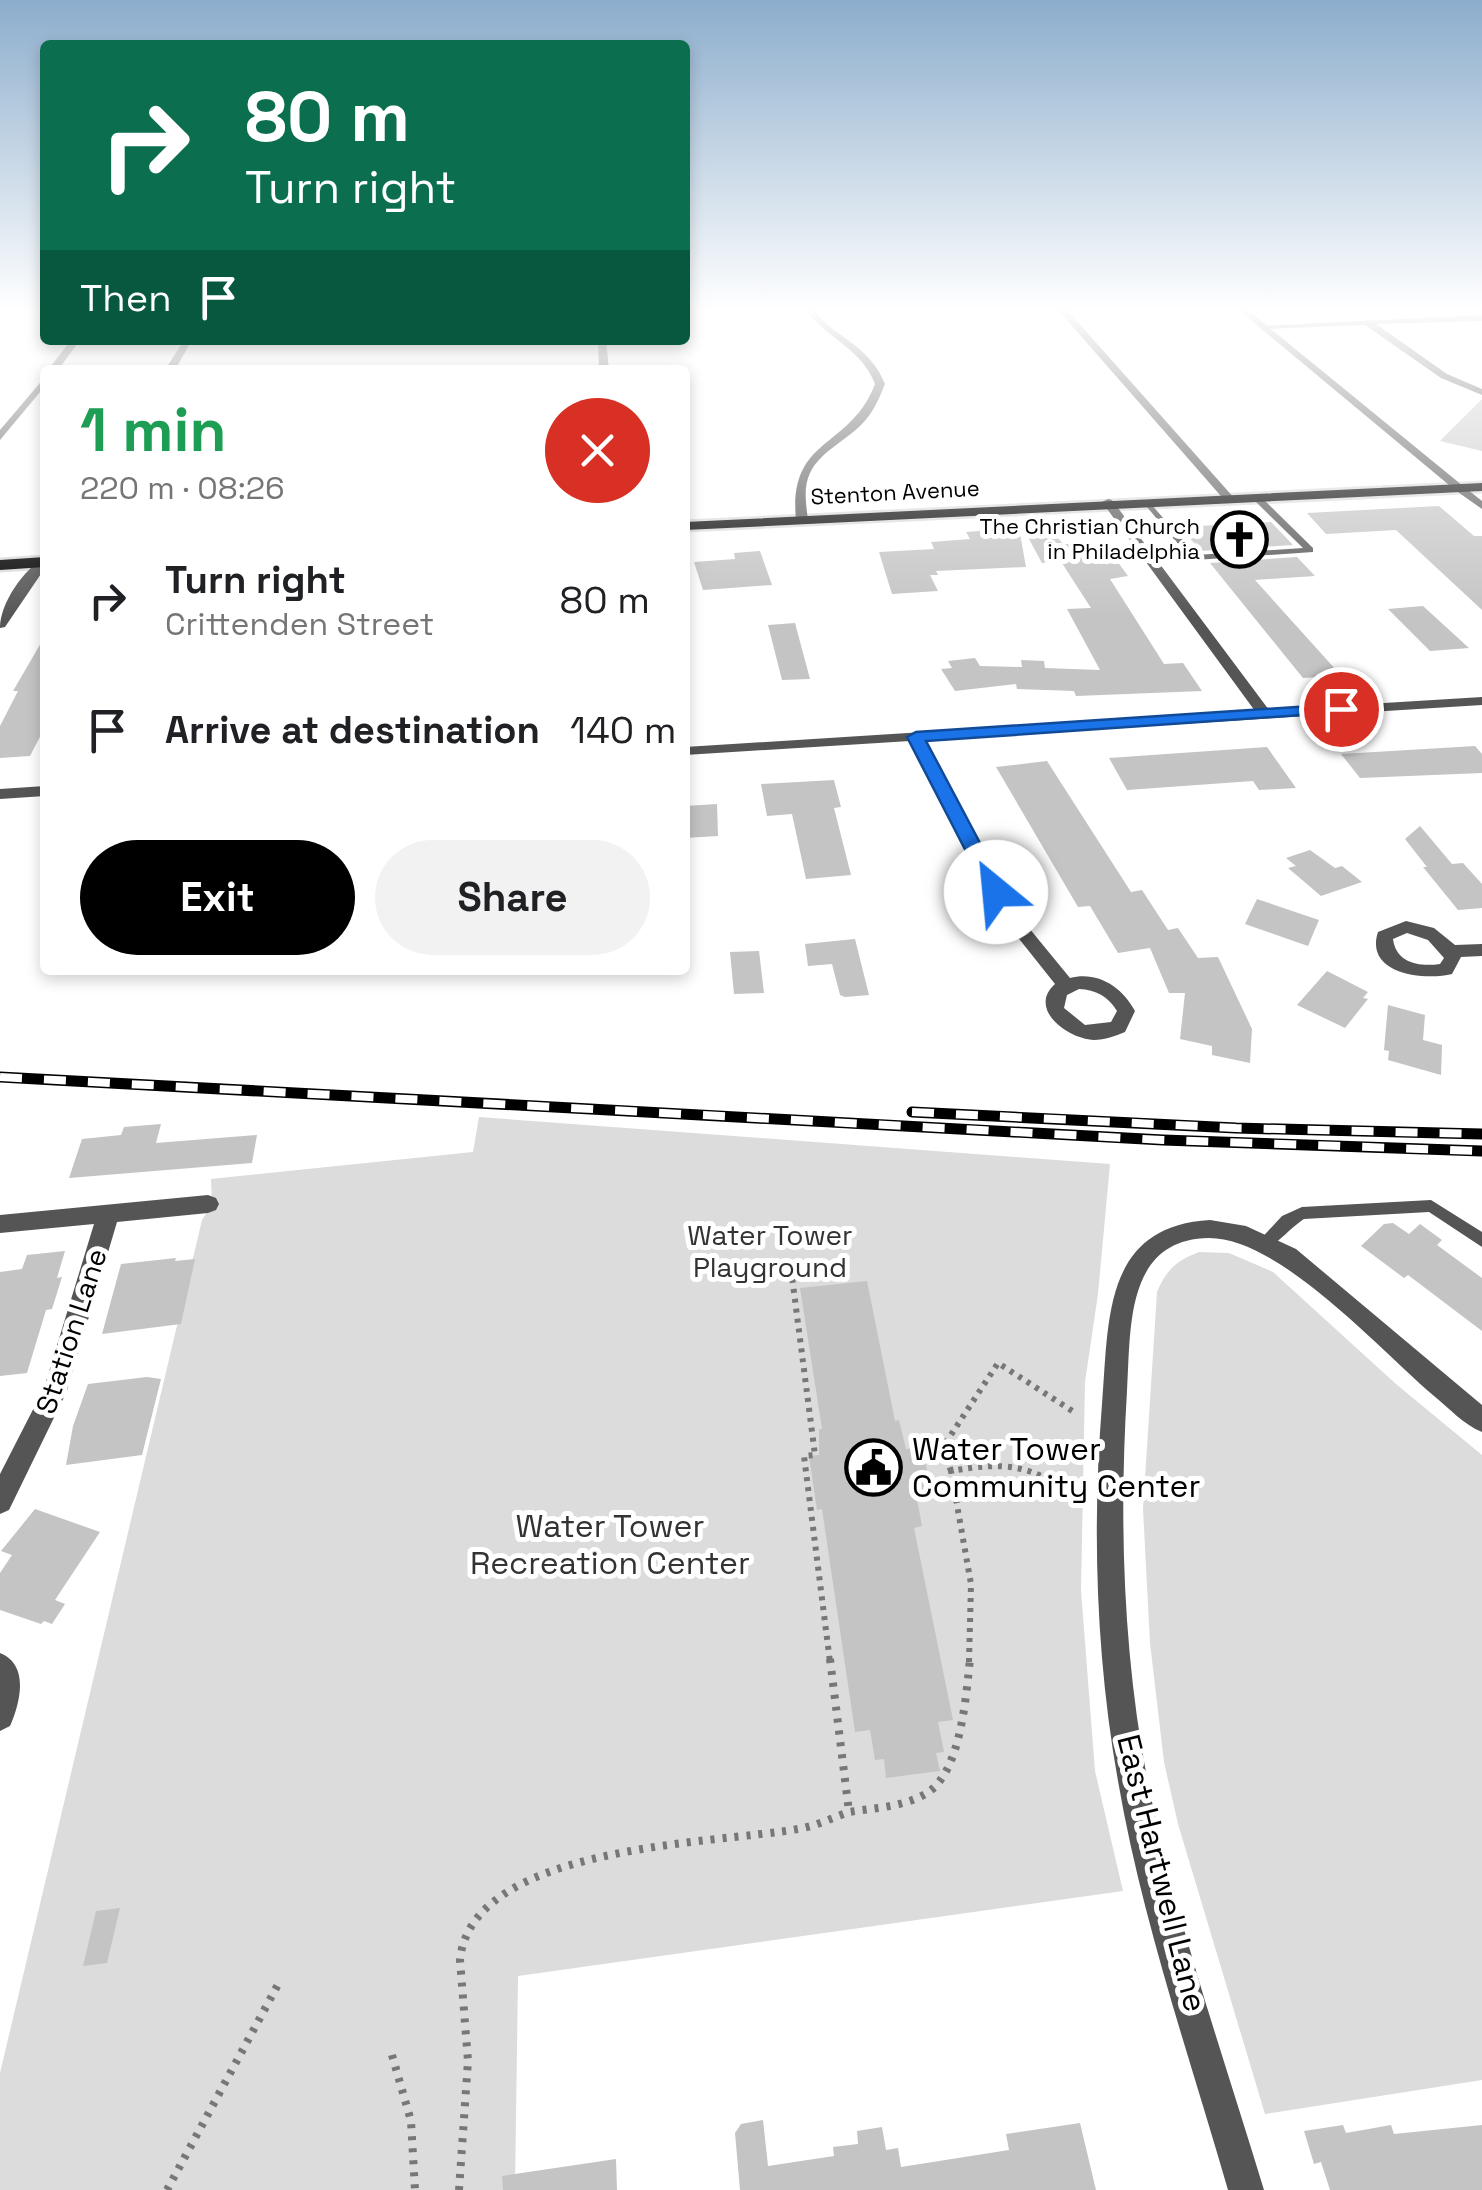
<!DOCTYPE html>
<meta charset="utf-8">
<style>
body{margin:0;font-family:"Space Grotesk",sans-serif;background:#f2f2f2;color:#202124;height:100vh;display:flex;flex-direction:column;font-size:38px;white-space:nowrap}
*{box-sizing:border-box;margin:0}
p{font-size:32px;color:#757577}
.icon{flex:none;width:55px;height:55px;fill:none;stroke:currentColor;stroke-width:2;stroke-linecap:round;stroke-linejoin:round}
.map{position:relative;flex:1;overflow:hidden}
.panel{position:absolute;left:40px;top:365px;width:650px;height:610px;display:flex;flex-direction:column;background:#fff;border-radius:10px;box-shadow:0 5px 15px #0003}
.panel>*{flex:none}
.banner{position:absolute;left:40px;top:40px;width:650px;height:305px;border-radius:10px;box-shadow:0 5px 15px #0003;background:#0b6e4f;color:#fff;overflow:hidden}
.pin{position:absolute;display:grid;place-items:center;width:85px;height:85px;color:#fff;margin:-42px;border:5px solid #fff;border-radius:50%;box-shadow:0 2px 10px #0007}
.me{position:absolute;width:110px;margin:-55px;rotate:332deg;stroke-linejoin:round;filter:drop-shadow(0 0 8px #0008)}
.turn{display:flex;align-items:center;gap:35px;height:210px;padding:0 40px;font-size:45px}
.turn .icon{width:130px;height:130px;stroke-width:2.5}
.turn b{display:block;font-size:70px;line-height:85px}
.then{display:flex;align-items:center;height:95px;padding:0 40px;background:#0003;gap:20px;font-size:38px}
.round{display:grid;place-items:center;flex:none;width:105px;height:105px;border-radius:52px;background:#f2f2f2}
.overview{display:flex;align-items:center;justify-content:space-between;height:170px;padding:0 40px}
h1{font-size:60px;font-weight:700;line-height:75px;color:#1e9e55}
.button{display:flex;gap:20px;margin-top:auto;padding:20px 40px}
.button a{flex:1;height:115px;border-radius:60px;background:#000;color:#fff;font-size:40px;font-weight:700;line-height:115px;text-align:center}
.button a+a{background:#f2f2f2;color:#202124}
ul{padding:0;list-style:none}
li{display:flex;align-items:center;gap:30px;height:130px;padding:0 40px}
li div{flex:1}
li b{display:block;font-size:38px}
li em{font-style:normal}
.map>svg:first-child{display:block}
</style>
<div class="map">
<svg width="1482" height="2190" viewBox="0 0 1482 2190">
<rect width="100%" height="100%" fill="#fff"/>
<!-- green -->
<path fill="#dcdcdc" d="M479,1117L1110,1164L1098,1294L1085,1382L1081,1590L1095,1771L1123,1891L518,1976L515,2190H0V2073L202,1220L212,1204L211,1179L473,1152Z
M1199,1252L1229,1253L1273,1272L1396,1384L1482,1455V2080L1265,2114L1178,1824L1164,1762L1150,1643L1143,1509L1157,1292C1167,1269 1176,1261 1199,1252Z"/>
<!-- building -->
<path fill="#c4c4c4" d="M1482,399V451L1440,441Z
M1439,506L1474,536H1482V610L1396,530L1326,534L1307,513Z
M1271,522L1293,545L1201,551L1180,527Z
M1047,525L1063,544L1104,543L1128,576L1110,579L1164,664L1183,663L1202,691L1076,696L1074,691L1017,689L1016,684L955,691L941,669L952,668L948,661L975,658L980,666L1022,667L1021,660L1044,661L1045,668L1100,670L1067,609L1091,608L1060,560L1042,563L1022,526Z
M1019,528L1026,567L936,571L938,575H930L938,591L892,594L879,552L934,549L931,542L970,539L966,532Z
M760,551L772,585L703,590L694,562L735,559L734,553Z
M1297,557L1315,576L1255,580L1337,671L1332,672L1336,676L1303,678L1210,563Z
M1423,606L1469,648L1430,651L1388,609Z
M795,623L810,679L782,680L768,625Z
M45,636V727L30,756L0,758V726L18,691H13Z
M1475,746L1482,754V773L1360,778L1341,754Z
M1267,747L1296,788L1259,790L1253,781L1127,790L1109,758Z
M1047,761L1131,892L1142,890L1168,930L1178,928L1198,958L1218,957L1252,1029L1250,1063L1212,1055V1046L1180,1039L1185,993H1169L1150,948L1118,953L1090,906L1078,907L996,767Z
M834,780L841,807L834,808L851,875L806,879L792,814L767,816L761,784Z
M717,804L718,836L685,838V806Z
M1420,826L1452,864L1463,863L1482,884V908L1458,910L1423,867H1427L1405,839Z
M1310,850L1335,868L1342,866L1362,882L1321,896L1288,868L1296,866L1286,858Z
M1257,899L1319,920L1308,946L1245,924Z
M855,939L869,995L845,997L840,995L832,964L808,966L805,944Z
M759,951L764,993L734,994L730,952Z
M1327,971L1368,992L1363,998L1368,999L1345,1028L1297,1005Z
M1388,1005L1425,1015L1423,1040L1442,1045L1441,1075L1388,1060L1389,1051L1384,1050Z
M161,1124L156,1143L257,1135L252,1163L69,1178L82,1139L121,1135L124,1127Z
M1393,1223L1409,1234L1420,1224L1442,1240L1437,1245L1482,1278V1331L1408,1275L1404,1278L1361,1246L1384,1224Z
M65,1251L57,1278L62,1277L52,1309L46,1310L27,1373L0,1376V1272L22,1269L27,1255Z
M176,1258L175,1261L195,1259L181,1324L102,1334L121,1264Z
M867,1281L895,1421L899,1420L906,1449L922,1447L932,1493L916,1494L922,1526L914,1528L953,1720L938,1722L944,1752L936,1753L940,1771L886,1778L884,1759L875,1760L870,1730L855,1732L822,1509L817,1510L809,1456L819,1455V1429H822L800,1288Z
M147,1377L161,1379L142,1455L66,1465L73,1426L88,1384Z
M35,1509L100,1532L55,1600L65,1604L52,1624L44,1621L41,1624L0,1610V1573L12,1555L1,1551Z
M120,1908L107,1963L83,1966L96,1911Z
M763,2120L768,2166L834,2156L833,2147L858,2144L857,2131L882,2127L886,2150L898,2148L901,2167L1009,2150L1006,2134L1080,2123L1096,2190H740L735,2133L741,2124Z
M1343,2125L1346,2133L1391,2125L1394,2134L1482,2125V2190H1330L1321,2162L1314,2164L1304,2131Z
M616,2159L617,2190H503L502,2176Z"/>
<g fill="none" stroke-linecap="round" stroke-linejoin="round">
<defs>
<path id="primary" d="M1482,483V491L685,530V522Z
M45,557V567L0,570V560Z"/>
</defs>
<!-- primary casing -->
<use href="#primary" stroke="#dbdbdb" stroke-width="5"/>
<!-- path-far1 -->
<path stroke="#777" stroke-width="6" stroke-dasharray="4 6" stroke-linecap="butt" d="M791,1269L815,1455L804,1456L830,1662
M951,1471L943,1447L998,1363L1077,1414
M969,1662L971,1584L951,1471C1004,1462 1029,1463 1073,1496"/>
<!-- path -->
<path stroke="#777" stroke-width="8" stroke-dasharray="4 8" stroke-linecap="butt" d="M830,1659L849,1812C874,1808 904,1807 927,1793C961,1772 966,1696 970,1659
M392,2055L411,2121L415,2190
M167,2190L281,1979
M459,2190L468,2061L460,1960C471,1845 712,1844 798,1829C816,1826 832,1818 849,1812"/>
<!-- service -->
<path fill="#555" fill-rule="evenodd" d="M1256,498H1262L1313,548V552L1151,563L1147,561L1151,559L1188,556L1147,507V503H1150L1196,555L1303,548L1256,502Z
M1431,1200L1482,1232V1247L1429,1212L1304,1219C1294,1225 1272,1248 1266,1250C1264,1250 1261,1249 1259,1249L1256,1244L1282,1216L1302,1207Z"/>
<!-- minor -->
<path fill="#555" fill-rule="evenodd" d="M806,311H814C839,340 869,345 885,384C879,399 873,413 861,425C845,441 820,452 810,473C803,488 806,504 808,520L802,523L796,520C788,436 850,450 875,384C862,349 828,339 806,311Z
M1059,311H1068L1235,499V503H1227Z
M1482,315V321L1376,324L1447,374L1482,389V395L1441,378L1365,325L1262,329L1258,326Z
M71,340H80L58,370H48Z
M184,340H192L175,370H165Z
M598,340H606L609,370H599Z
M45,377V386L0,440V430Z
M1455,486H1463L1482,501V509L1455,490Z
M1108,499L1112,500L1269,710L1482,697V705L924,740L1020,917L1070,978C1098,971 1122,987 1135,1011L1125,1032C1115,1036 1105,1040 1094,1040C1068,1039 1027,1009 1055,984L1004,920L910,741L685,755V747L1255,711L1102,502ZM1079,989C1096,990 1108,996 1117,1011L1111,1022L1085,1025L1064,1008L1067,995Z
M45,557V568L5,627L0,628C0,603 24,569 45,557Z
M45,786V796L0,799V789Z
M1406,921L1434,928L1455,945L1482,944V956L1461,957L1452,974C1425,981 1364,974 1378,932ZM1407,933L1428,940L1444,958L1440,964C1419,967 1396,963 1393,939Z
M208,1195L216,1198L219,1204L216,1210L208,1213L117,1222L67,1391L9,1510L0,1514V1474L44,1388L94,1224L0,1233V1215Z
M1210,1220L1246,1226L1296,1249L1482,1405V1432C1464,1425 1449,1408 1434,1396C1380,1350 1280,1238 1209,1238C1124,1239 1131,1331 1127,1391C1119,1521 1123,1654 1148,1783C1176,1921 1223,2055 1264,2190H1228C1189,2055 1142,1920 1118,1781C1096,1657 1092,1529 1102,1404C1109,1322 1102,1226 1210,1220Z
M0,1653C30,1665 20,1703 10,1726L0,1731Z"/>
<!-- tertiary -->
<path fill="#555" fill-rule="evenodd" d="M1240,311H1249L1463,486V490H1455Z"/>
<!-- primary -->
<use href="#primary" fill="#000" fill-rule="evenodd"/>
<defs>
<path id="rail" d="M0,1077L1163,1140L1482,1151
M912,1112L1236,1128L1482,1134"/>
</defs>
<!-- rail casing -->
<use href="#rail" stroke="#000" stroke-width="11"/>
<!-- rail -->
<use href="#rail" stroke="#fff" stroke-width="8" stroke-dasharray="22" stroke-linecap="butt"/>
</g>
<!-- sky -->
<linearGradient id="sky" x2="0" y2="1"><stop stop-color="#8cadcc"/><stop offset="0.5" stop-color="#fff"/><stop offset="1" stop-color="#fff" stop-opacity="0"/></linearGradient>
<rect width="1482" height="618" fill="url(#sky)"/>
<!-- route -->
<path fill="#1a73e8" stroke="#114b97" stroke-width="2.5" d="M1341,704L1349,709L1346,712L926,741L1006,892L996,899L987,892L907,737L916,732Z"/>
<!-- icons -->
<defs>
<symbol id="church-ring" viewBox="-11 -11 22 22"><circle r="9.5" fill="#fff" stroke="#000" stroke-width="1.5"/><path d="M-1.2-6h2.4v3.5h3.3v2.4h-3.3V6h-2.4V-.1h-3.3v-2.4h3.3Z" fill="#000"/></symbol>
<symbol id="civic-ring" viewBox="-11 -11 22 22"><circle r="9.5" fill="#fff" stroke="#000" stroke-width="1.5"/><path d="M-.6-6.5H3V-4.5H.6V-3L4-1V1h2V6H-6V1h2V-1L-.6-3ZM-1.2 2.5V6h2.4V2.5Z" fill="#000"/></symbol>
</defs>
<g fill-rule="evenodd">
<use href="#church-ring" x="1208" y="508" width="63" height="63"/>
<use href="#civic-ring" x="842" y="1436" width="63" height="63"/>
</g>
<g text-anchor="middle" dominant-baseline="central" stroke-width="10" stroke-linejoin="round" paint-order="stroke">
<!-- far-street labels -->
<g font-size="22" fill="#000" stroke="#fff">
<text transform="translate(895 492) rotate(-3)">Stenton Avenue</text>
</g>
<!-- far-poi labels -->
<g font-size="22" fill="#000" stroke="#fff" text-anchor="end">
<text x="1200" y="526">The Christian Church<tspan x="1200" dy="25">in Philadelphia</tspan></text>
</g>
<!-- park labels -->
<g font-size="28" fill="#333" stroke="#fff">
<text x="770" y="1235">Water Tower<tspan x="770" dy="32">Playground</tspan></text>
</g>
<!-- street labels -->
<g font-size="28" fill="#000" stroke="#fff">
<text transform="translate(71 1331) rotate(-72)">Station Lane</text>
</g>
<!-- near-poi labels -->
<g font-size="32" fill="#000" stroke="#fff" text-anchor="start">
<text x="912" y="1449">Water Tower<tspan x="912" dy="37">Community Center</tspan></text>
</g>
<!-- near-park labels -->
<g font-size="32" fill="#333" stroke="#fff">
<text x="610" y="1526">Water Tower<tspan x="610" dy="37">Recreation Center</tspan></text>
</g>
<!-- near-street labels -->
<g font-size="32" fill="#000" stroke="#fff">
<text transform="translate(1162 1873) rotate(76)">East Hartwell Lane</text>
</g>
</g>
</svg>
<div class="pin" style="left:1341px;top:709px;background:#d93025"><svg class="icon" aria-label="arrive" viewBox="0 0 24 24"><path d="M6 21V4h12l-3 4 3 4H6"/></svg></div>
<svg class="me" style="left:996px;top:892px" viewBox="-20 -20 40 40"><circle r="19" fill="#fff"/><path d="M0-13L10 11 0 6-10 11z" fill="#1a73e8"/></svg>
<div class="banner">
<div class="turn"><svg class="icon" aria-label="right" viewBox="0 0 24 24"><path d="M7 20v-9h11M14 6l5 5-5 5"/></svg><div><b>80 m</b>Turn right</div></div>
<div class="then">Then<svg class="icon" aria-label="arrive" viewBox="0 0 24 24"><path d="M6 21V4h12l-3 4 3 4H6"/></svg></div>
</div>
<section class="panel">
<div class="overview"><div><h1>1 min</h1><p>220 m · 08:26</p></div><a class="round" style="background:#d93025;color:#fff"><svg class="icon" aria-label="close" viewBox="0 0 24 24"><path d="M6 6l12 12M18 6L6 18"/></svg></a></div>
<ul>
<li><svg class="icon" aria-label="right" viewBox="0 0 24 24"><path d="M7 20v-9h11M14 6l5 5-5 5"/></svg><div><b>Turn right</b><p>Crittenden Street</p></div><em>80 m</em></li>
<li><svg class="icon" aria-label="arrive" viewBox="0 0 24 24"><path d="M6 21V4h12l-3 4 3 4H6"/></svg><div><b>Arrive at destination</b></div><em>140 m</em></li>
</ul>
<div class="button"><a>Exit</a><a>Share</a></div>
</section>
</div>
